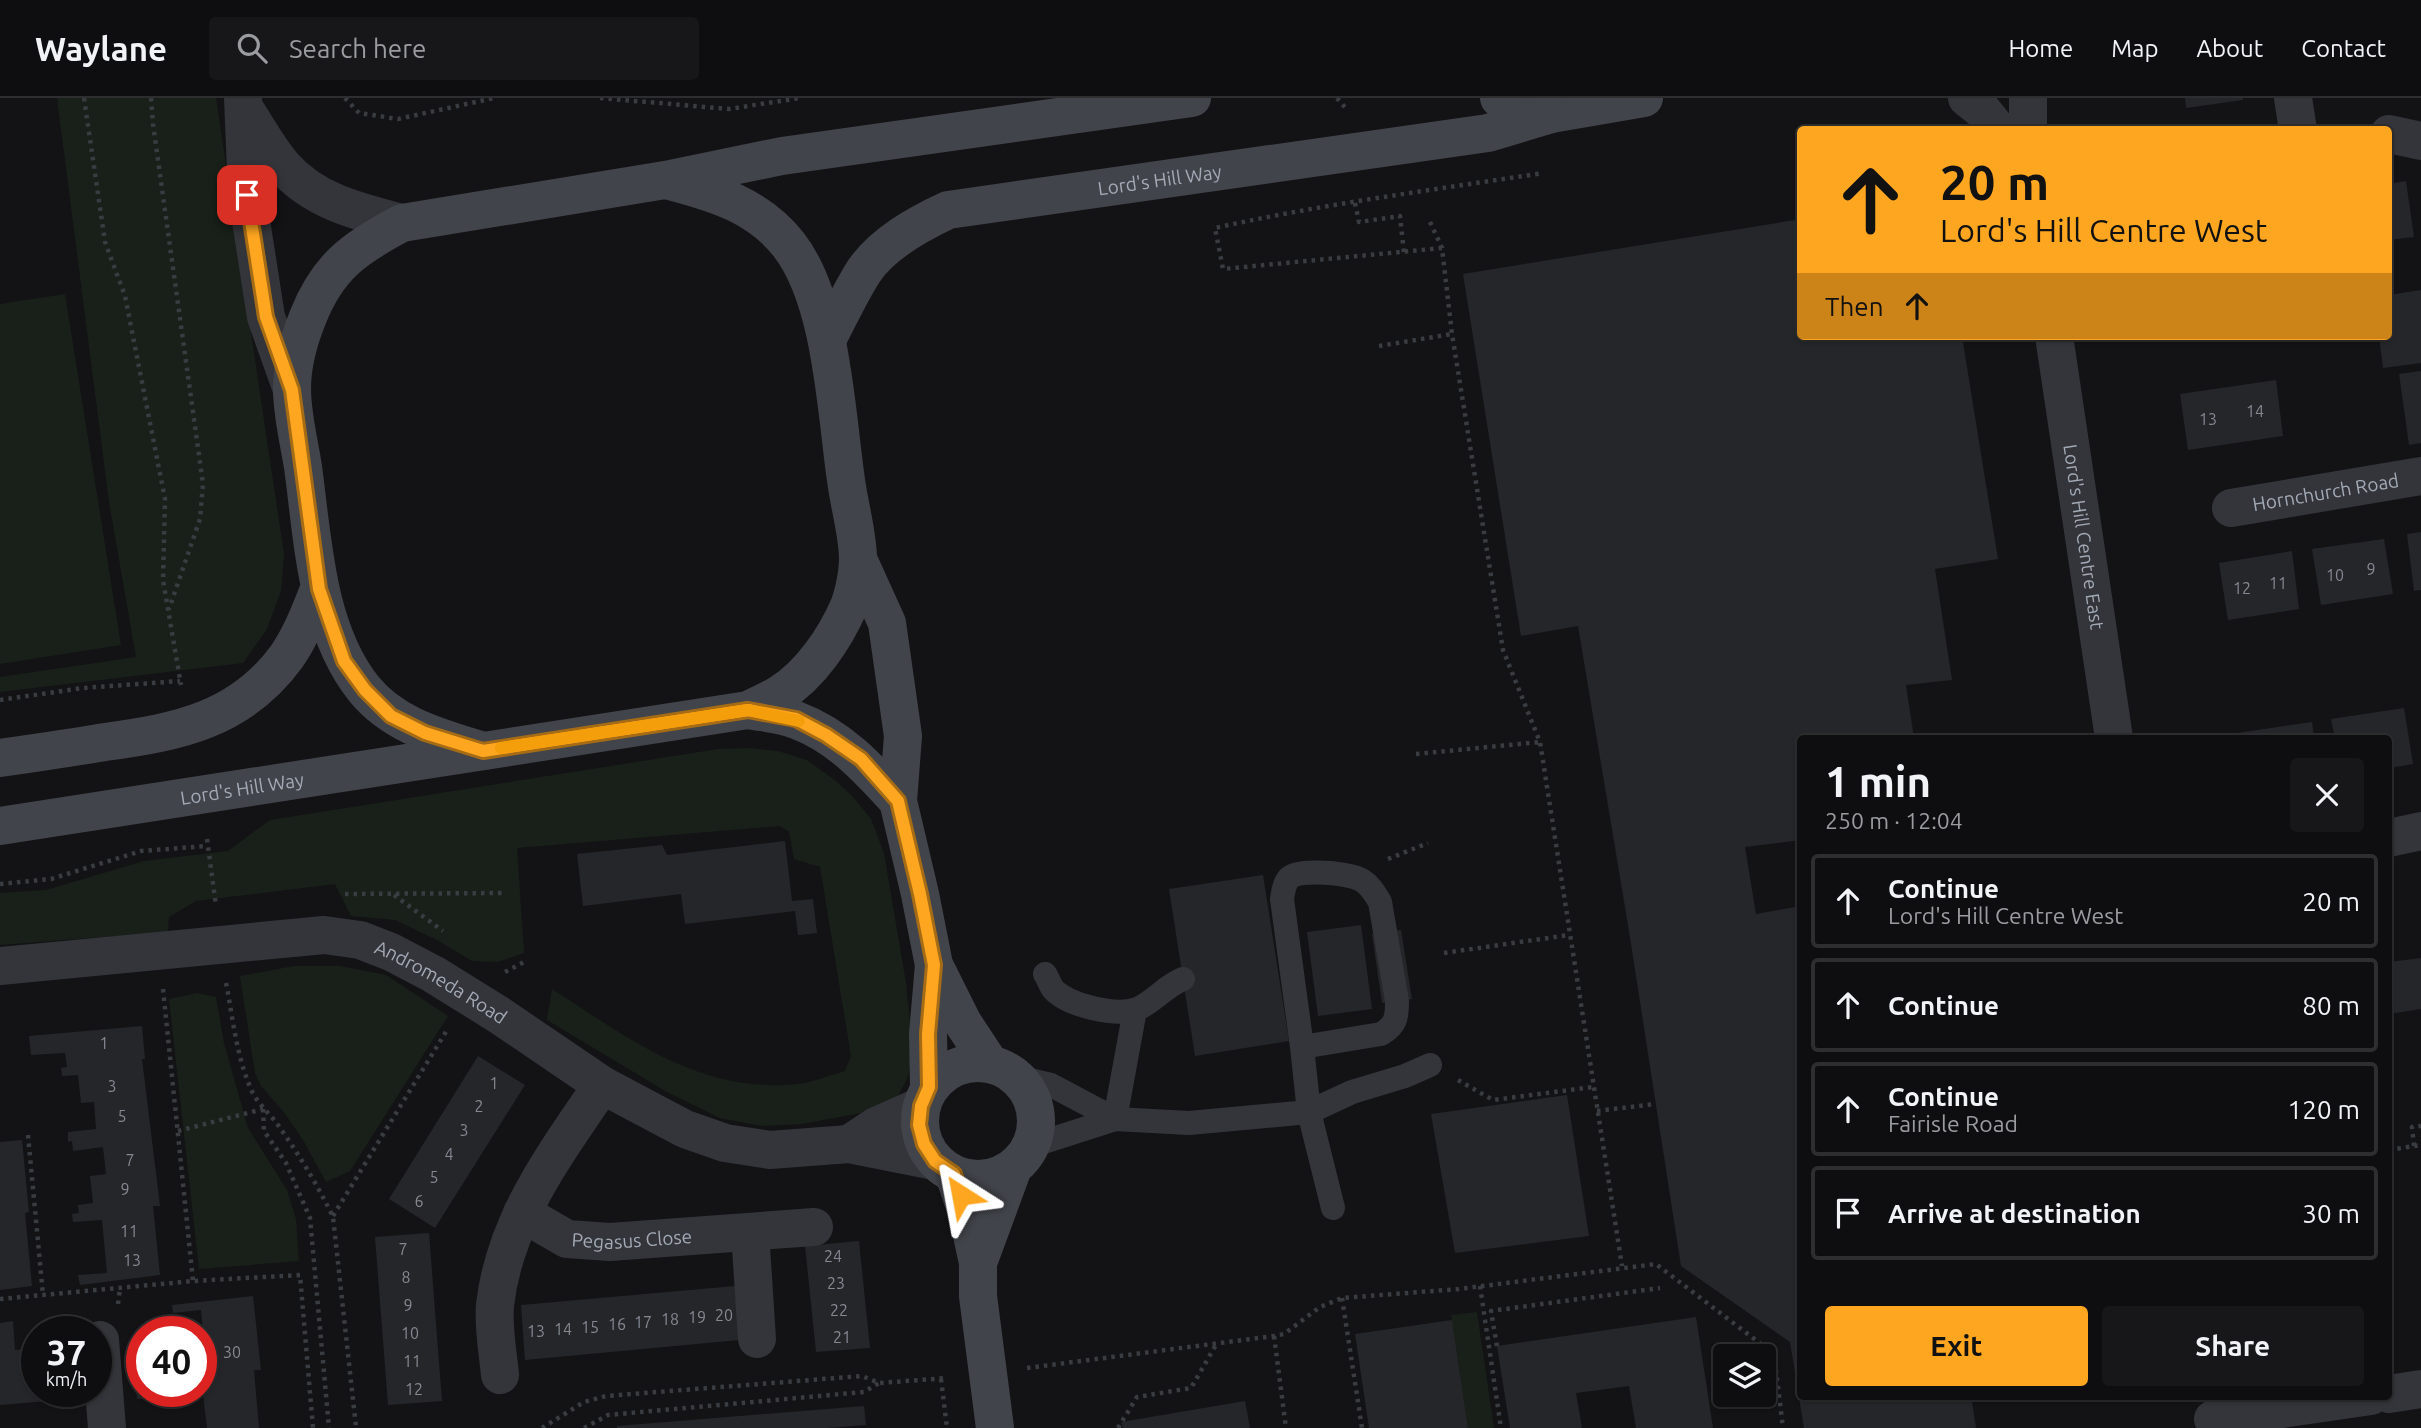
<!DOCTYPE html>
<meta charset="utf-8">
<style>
body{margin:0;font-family:Ubuntu,sans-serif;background:#171719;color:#f1f3f6;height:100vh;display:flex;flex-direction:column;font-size:26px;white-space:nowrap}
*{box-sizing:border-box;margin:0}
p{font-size:23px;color:#9b9c9f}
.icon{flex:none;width:38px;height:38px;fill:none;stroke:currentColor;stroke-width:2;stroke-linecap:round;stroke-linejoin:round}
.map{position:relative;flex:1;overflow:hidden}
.sheet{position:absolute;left:1797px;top:637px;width:595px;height:665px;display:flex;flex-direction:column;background:#0e0e10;border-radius:7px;box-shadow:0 2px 5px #0004,0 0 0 2px #2e2e30}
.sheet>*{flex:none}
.guide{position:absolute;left:1797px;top:28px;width:595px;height:214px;border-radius:7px;box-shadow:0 2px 5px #0004,0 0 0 2px #2e2e30;background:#ffa620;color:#111;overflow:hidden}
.buttons{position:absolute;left:1713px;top:1246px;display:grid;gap:14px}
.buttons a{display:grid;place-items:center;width:63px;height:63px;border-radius:7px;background:#0e0e10;box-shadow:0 2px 5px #0004,0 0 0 2px #2e2e30;font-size:35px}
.speed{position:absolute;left:21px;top:1218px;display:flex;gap:14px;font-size:35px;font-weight:700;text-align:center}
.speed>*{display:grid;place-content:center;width:91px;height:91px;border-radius:50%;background:#0e0e10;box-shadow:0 2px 5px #0004,0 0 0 2px #2e2e30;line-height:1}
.speed small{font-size:18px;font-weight:400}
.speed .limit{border:10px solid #d22;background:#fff;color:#111}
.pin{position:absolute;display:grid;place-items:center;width:60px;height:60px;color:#fff;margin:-30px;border-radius:14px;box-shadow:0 4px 10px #0006}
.me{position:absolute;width:77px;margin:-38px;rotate:326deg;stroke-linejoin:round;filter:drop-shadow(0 0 5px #0008)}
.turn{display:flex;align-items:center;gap:24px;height:147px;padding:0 28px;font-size:32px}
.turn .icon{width:91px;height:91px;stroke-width:2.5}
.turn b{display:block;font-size:49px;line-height:60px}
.then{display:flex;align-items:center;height:66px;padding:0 28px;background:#0003;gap:14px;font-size:26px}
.round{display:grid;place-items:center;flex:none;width:74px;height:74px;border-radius:7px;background:#171719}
.summary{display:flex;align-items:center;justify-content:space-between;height:119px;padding:0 28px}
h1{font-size:42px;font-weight:700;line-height:52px}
.button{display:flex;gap:14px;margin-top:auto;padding:14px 28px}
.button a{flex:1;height:80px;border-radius:7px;background:#ffa620;color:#111;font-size:28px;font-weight:700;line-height:80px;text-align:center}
.button a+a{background:#171719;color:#f1f3f6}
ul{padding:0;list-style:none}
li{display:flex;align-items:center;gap:21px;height:94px;margin:0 14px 10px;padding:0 14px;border:4px solid #2e2e30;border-radius:7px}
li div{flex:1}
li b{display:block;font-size:26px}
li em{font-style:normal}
header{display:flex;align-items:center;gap:42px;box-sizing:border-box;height:98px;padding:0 35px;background:#0e0e10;border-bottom:2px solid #2e2e30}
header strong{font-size:33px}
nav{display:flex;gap:38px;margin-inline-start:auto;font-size:24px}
.search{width:490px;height:63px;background:#171719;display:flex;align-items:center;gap:18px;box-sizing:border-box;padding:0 24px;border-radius:7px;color:#9b9c9f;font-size:26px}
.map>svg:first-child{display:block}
</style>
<header>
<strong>Waylane</strong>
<div class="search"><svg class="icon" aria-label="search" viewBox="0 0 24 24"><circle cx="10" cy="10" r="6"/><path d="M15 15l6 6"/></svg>Search here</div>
<nav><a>Home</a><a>Map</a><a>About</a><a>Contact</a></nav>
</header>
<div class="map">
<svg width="2421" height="1330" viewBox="0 0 2421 1330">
<rect width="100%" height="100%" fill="#131315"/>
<!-- green -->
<path fill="#182019" d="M57,0H216L284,456L281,493L267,531L243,565L0,594V579L136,559L109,404Z
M65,196L121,547L0,566V206Z
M748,650L778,653L807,662L836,683L853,699L871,721L884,755L906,885L913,953L908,979L898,998L861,1015L802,1026L761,1028L720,1020L667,994L547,922L552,891C630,941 700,996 798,986C814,984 830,977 845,973L851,958L820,769L794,761L789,734L780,728L517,750L524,855L498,864L472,863L437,842L395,822L351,818L335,786L196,803L169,819L168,834L0,847V795L46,792L144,763L228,753L270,722L718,651Z
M294,868H340L386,877L448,918L350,1073L326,1084L303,1042L283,1013L261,988L255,975L240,878Z
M197,895L216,899L224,945L248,1030L287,1092L296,1121L299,1163L199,1171L169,901Z
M1477,1214L1494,1330H1468L1451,1217Z"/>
<!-- building -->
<path fill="#252629" d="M2185,0H2243V2L2186,10Z
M2406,83L2414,139L2389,142V86Z
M1801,121V238H1962L1998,461L1935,471L1952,582L1906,587L1914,640H1801V742L1745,749L1756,816L1801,808V1298H1971L1976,1330H1804L1790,1244L1681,1168L1629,833L1578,528L1521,538L1463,176Z
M2421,192V265L2383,270L2379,238H2389V197Z
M2421,273V345L2409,347L2399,276Z
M2276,282L2283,338L2188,352L2180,296Z
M2421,434V492L2414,493L2407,436Z
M2384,441L2393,496L2321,507L2312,451Z
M2292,453L2299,511L2228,522L2219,465Z
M2404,610L2413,666L2389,670V640H2335L2331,621Z
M2312,624L2314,640H2238L2237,635Z
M785,743L792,803L813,801L817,835L798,837L795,813L685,826L681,796L583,808L577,756L662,747L667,757Z
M1263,777L1289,943L1195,958L1169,791Z
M1361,827L1372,911L1318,918L1307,834Z
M1401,832L1412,901L1382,905L1372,836Z
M2421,860V911L2389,916V864Z
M142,928L145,961H142L160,1108H153L160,1177L80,1187L78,1177L107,1175L102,1122L73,1124L72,1116L79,1115L78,1107L93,1105L90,1078L106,1076L103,1049L73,1053L72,1043L68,1044V1034L96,1031L94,1004L81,1005L78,977L62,978L61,970L67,969L65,955L31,957L29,938Z
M478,958L525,987L435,1130L389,1101Z
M1567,997L1589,1138L1455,1155L1431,1016Z
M22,1042L29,1114L25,1115L32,1188L0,1192V1044Z
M429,1135L442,1303L388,1307L375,1139Z
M859,1143L870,1250L816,1254L805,1148Z
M735,1188L739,1242L525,1262L521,1207Z
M253,1198L261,1272H254L259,1330H207L203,1296L174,1298V1293H201V1269H207L201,1212L173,1215L172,1207Z
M1696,1219L1713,1330H1636L1629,1288L1576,1295L1582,1330H1510L1497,1248Z
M1452,1222L1468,1330H1369L1355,1236Z
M13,1223L15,1252L37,1250V1293H46L47,1303L0,1307V1225Z
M136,1286H142V1293H165L166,1299L137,1301Z
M1245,1303L1250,1330H1123L1121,1324Z
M864,1308L866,1327L828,1330H617V1328Z"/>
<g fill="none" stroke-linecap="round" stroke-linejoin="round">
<!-- path -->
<path stroke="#393c41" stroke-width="4.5" stroke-dasharray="3.5 5" stroke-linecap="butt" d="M84,0L105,144L125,198L165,401L163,482L181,587
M151,0L153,26L203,386L200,421L169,511
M345,0L359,15L398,21L494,0
M600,0L729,11L800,0
M1337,0L1348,13
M1355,105L1359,124L1400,118L1404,155
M1430,124L1442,150L1452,236L1503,552L1540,644L1622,1168
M1442,150L1223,171L1215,130C1323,106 1433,92 1543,75
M1379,248L1452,236
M0,602L83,590L180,583
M1416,656L1540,644
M207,741L216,808
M1388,761L1428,745
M0,786L51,781L141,753L207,748
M345,796L503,795
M394,797L443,833
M1444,855L1569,837
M505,874L526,863
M226,885C233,920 236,957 251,991C257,1006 271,1016 280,1030C300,1058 318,1088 333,1119L356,1329
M163,891L193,1183
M1458,982L1493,1002L1593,989
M263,1011L264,1033L286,1065L310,1120L329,1330
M1597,1013L1655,1006
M178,1033L263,1011
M28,1037L43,1197
M2414,1048L2412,1029L2421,1028
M2389,1052L2421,1047
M333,1118L447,932
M1480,1188L1501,1330
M1342,1200L1362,1330
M0,1201L193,1183L300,1177L313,1330
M118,1206L120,1190
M1274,1238L1286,1330
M1497,1248L1491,1213L1660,1190
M1027,1270L1274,1238L1284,1236L1320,1209L1342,1200L1459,1191L1656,1166L1774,1256L1783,1330
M941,1281L947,1330
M542,1330L584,1304L606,1298L862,1278L879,1285L948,1280
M584,1330L608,1317L864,1294L879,1285
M1118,1330L1137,1299L1191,1290L1217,1245"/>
<!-- lane -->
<path stroke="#33353a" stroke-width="24" d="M1045,876C1048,880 1050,887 1053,891C1067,907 1116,919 1137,911C1154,904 1165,888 1183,881
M1302,949L1381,936C1396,927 1397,920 1397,903L1380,804C1375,796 1371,788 1363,783C1352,775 1299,770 1289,780C1284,786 1283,794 1282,801L1302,949L1309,1014L1333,1110
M1017,979L1051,987L1115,1021
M1115,1021L1135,912
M1031,1048L1115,1021L1189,1025L1309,1014L1352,994L1405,978L1430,967"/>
<!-- street -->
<g stroke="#33353a" stroke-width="38">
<path d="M243,0L247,97L266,219L292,292"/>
<path d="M1967,0L1982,12L1998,32"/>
<path d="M2028,0V32"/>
<path d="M2293,0L2298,32"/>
<path d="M244,10C257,29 269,52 284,69C315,104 360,114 402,125"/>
<path d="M2389,36L2421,43"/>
<path id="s1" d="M2054,238L2114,640"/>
<path id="s2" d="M2231,410L2421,378"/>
<path d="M2389,740L2421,733"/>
<path id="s3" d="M0,868L324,837L360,842L391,854L433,876L499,917L602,987L685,1031L725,1045L770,1052L849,1046L935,1063"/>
<path d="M849,1046L876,1028L921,1008"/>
<path id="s4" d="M522,1115L567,1141L610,1144L814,1129"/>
<path d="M750,1134L757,1241"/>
<path d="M100,1242L107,1330"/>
<path d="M500,1277C498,1255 493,1230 495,1207C505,1121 555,1057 602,987"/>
<path d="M2389,1296L2421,1291"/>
<path d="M2213,1321L2371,1298"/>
</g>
<!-- secondary -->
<g stroke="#41444a" stroke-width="38">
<path d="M1499,0L1551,16L1644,0"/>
<path id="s5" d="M827,242C839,219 850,195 864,173C883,145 918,126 948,112L1488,35L1551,16"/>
<path d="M858,461L887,525L903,638L898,703L920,796L934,867L963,925L990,966"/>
<path d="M748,612C764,615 782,616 796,622C839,638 868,670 898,703"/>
<path d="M483,653C439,639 394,628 364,591C316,531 313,442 303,369C299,344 292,316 292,291C292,266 299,241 308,219C328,168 356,149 402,125L665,82L782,58L1192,0"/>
<path d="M0,660C35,655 70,650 105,644C178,634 241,622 287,558C301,538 310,514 319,491"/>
<path id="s6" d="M0,728L748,612C759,606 771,602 781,595C811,576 835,540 849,508C854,495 858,474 858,461C858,437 849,406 846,382C836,313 832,202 789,147C759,108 716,95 670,83"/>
<circle cx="978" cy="1023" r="58"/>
<path d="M929,989L928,936L934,867"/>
<path d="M954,1076L968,1118L978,1165V1198L995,1330"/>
<path d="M978,1165L1013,1070"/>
</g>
</g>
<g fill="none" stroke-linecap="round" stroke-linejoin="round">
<defs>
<path id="route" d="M247,97L266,219L292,292L319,491L344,563L365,592L391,618L425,635L483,653L748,612L796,621L826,637L861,661L898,703L920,796L934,867L928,936L929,989L921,1008L919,1027L924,1046L935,1063L954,1076L961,1097"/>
</defs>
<!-- route casing -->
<use href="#route" stroke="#a66c15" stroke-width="18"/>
<!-- route -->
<use href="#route" stroke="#ffa620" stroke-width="12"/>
<!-- slow -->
<path stroke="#f59e0b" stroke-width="12" d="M501,650L748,612L799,623"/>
</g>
<g text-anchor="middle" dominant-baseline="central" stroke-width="7" stroke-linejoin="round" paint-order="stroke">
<!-- number labels -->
<g font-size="16" fill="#838892">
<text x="2255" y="313">14</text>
<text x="2208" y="321">13</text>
<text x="2371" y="471">9</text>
<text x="2335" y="477">10</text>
<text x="2278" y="485">11</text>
<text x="2242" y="490">12</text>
<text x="104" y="945">1</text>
<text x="494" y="985">1</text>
<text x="112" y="988">3</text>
<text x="479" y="1008">2</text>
<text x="122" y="1018">5</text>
<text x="464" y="1032">3</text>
<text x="449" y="1056">4</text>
<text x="130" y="1062">7</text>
<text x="434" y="1079">5</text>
<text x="125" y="1091">9</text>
<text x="419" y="1103">6</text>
<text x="129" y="1133">11</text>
<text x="403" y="1151">7</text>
<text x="833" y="1158">24</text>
<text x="132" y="1162">13</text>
<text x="406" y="1179">8</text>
<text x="836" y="1185">23</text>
<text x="408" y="1207">9</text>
<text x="839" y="1212">22</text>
<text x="724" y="1217">20</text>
<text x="697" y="1219">19</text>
<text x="670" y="1221">18</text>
<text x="643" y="1224">17</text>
<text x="617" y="1226">16</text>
<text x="590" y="1229">15</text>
<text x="563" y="1231">14</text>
<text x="536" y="1233">13</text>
<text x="410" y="1235">10</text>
<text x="842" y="1239">21</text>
<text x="232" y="1254">30</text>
<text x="412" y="1263">11</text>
<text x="414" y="1291">12</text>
</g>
<!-- street labels -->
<g font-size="19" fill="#a3aab6" stroke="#0e0e0f">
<text stroke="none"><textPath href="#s5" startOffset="397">Lord's Hill Way</textPath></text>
<text stroke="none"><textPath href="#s2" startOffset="96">Hornchurch Road</textPath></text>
<text stroke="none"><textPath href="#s1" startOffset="203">Lord's Hill Centre East</textPath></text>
<text stroke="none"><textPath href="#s6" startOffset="245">Lord's Hill Way</textPath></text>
<text stroke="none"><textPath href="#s3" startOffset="453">Andromeda Road</textPath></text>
<text stroke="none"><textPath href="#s4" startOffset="117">Pegasus Close</textPath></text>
</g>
</g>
</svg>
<div class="buttons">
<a><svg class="icon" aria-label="layers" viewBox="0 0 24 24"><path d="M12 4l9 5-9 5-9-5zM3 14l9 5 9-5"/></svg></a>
</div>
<div class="speed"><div>37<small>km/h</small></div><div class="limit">40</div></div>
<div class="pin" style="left:247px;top:97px;background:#d93025"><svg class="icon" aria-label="arrive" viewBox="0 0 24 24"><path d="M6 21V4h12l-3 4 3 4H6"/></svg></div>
<svg class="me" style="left:961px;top:1097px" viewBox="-20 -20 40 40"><path d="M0-17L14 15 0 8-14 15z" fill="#ffa620" stroke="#fff" stroke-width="4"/></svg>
<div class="guide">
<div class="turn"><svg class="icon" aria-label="ahead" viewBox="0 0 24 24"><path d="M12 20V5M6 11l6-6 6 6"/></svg><div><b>20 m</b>Lord's Hill Centre West</div></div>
<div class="then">Then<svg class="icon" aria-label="ahead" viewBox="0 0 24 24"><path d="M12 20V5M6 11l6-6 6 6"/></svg></div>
</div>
<section class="sheet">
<div class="summary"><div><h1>1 min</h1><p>250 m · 12:04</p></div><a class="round"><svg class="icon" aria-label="close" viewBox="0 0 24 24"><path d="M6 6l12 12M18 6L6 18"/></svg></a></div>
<ul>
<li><svg class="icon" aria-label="ahead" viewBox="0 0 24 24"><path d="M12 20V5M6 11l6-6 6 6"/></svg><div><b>Continue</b><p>Lord's Hill Centre West</p></div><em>20 m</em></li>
<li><svg class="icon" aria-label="ahead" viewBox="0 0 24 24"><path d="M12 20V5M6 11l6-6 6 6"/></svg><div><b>Continue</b></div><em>80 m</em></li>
<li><svg class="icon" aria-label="ahead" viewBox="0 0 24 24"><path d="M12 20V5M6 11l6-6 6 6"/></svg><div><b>Continue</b><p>Fairisle Road</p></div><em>120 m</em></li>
<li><svg class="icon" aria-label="arrive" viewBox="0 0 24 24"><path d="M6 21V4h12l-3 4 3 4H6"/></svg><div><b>Arrive at destination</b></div><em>30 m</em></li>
</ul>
<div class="button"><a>Exit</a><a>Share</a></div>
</section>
</div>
